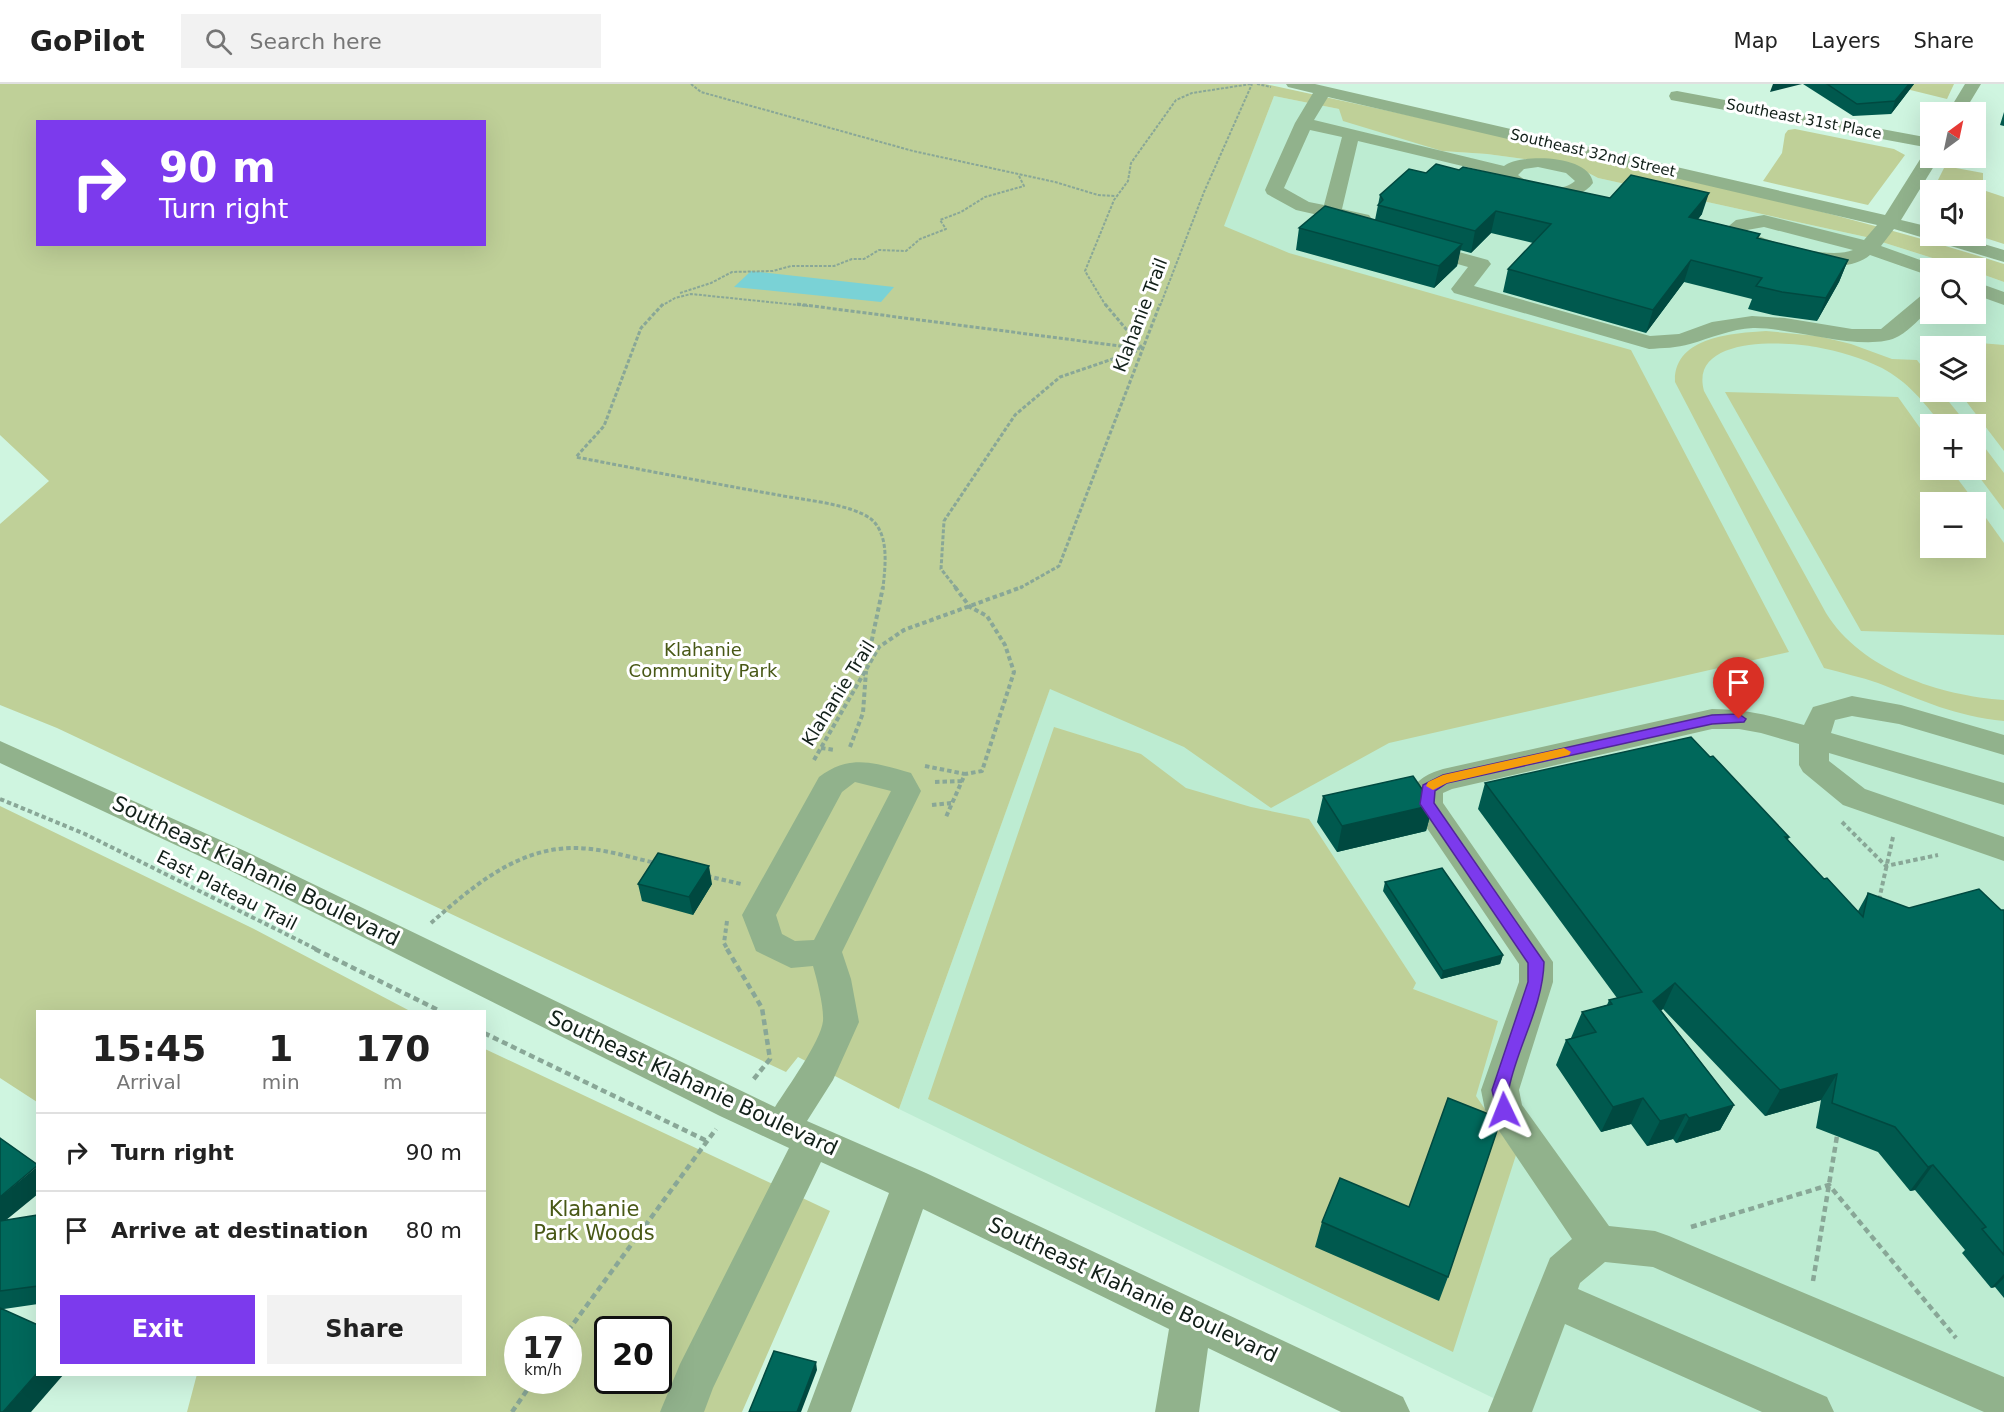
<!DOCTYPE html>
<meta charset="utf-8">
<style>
body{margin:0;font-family:"DejaVu Sans",sans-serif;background:#f2f2f2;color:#222;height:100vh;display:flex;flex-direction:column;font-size:22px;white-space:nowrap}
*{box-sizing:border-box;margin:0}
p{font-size:20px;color:#767676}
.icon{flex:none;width:33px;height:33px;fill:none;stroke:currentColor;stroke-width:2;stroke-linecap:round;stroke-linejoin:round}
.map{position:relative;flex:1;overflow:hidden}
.sheet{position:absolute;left:36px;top:926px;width:450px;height:366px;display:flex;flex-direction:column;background:#fff;border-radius:0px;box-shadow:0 6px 24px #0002}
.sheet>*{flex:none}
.guide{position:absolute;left:36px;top:36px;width:450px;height:126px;border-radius:0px;box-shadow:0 6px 24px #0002;background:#7c3aed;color:#fff;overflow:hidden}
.needle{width:39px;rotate:33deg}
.tools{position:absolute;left:1920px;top:18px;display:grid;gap:12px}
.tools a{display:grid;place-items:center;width:66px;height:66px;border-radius:0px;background:#fff;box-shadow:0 6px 24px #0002;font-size:30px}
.speed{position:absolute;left:504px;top:1232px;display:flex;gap:12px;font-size:30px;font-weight:700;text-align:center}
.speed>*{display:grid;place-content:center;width:78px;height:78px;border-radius:50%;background:#fff;box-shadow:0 6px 24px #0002;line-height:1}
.speed small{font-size:15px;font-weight:400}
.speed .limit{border:3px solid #111;border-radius:9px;background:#fff;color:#111}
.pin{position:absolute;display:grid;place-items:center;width:51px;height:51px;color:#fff;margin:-62px -26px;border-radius:50% 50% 50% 0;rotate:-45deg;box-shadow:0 0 6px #0007}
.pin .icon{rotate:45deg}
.me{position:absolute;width:66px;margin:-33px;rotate:358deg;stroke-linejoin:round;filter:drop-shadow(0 0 4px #0008)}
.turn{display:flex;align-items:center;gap:21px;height:126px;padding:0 24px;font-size:27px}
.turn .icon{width:78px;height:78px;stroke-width:2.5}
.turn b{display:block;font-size:42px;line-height:51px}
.eta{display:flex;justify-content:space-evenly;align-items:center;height:102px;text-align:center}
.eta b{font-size:36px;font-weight:700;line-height:42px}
.button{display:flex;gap:12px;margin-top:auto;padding:12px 24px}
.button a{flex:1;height:69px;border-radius:0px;background:#7c3aed;color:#fff;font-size:24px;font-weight:700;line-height:69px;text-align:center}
.button a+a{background:#f2f2f2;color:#222}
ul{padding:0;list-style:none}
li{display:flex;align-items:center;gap:18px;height:78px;padding:0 24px;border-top:2px solid #e0e0e0}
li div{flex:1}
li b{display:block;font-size:22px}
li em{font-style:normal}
header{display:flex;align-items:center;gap:36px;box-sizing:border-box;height:84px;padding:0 30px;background:#fff;border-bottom:2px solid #e0e0e0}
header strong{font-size:28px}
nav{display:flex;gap:33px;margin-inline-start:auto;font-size:21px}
.search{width:420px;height:54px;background:#f2f2f2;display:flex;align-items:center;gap:15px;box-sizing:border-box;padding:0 21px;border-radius:0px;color:#767676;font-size:22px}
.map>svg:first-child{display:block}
</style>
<header>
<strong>GoPilot</strong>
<div class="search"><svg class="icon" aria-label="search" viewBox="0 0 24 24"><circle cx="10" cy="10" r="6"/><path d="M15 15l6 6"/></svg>Search here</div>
<nav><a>Map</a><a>Layers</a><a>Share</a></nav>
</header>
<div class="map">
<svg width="2004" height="1328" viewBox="0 0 2004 1328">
<rect width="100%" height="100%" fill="#cff5e0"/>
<!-- built -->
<path fill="#bdecd2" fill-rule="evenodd" d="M1274,12L1339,25L1442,67L1487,70L1575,82L1598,94L1866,153L1964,184H1930V230H1976V188L2004,198V1328H1522L899,1025L1127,390ZM1930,262H1976V308H1930ZM1930,340H1976V386H1930ZM1930,418H1976V464H1930Z"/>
<!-- green -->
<path fill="#bfd098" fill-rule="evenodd" d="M0,0H1265C1386,26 1507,53 1627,81C1754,110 1880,140 2004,180V198L1976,188V184H1964L1866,153L1598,94L1575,82L1487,70L1442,67L1343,37L1339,25L1274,12L1224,142L1289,169L1631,266L1789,568L1389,659L1271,724L1184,663L1050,605L899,1025L798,973L786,988L57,644L0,621V440L49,397L0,351ZM38,38H484V160H38Z
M1886,0H1954L1947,15Z
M1795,45L1894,65L1905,71L1868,121L1763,97L1782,69L1785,50L1788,46Z
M1945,82L1983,89V106L2004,113V160L1976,151V106H1933Z
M1766,247L1818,252L1851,260L1892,275L1917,276L1930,293V308H1941L1967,340H1941C1923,317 1908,298 1882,284C1862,274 1838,267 1816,263C1784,257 1689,252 1704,307L1826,529C1861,586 1941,612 2004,616V637C1955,632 1923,617 1878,599C1861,593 1842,589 1824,584L1675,298C1673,253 1733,249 1766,247Z
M1921,257H1956L2004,261V367L1959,308H1976V262H1930V269Z
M1725,308L1898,313L1930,358V386H1951L1975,418H1930V464H1976V420L2004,459V551L1861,547Z
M1976,352L2004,389V426L1974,386Z
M1054,643L1141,670L1186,704L1251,723L1309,735L1416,899L1413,905L1498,937L1476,1012L1516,1071L1453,1268L928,1015Z
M0,722L252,844L410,927H38L37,1018L0,994Z
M485,965L830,1127L742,1328H187L197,1290H484ZM518,1245H568V1296H518ZM608,1245H658V1296H608Z"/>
<!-- water -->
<path fill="#7ad2d6" d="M751,187L894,203L881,218L734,203Z"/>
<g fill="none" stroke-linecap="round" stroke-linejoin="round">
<!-- path-far3 -->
<path stroke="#89a797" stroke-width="2" stroke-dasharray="3 1.5" stroke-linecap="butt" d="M691,0L701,8L913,67L1055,98L1098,111L1115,112
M1257,0L1271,3
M680,209L711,199L732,188L773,187L791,182H834L852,175H864L879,166L906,167L920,155L946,145L940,136L961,128L985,113L1024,102L1019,92
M661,222L675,214L691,210L808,222
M1106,222L1085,187L1114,116L1128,97L1131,79L1176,16L1192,9L1251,0
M1160,222L1204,108L1252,0"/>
<!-- path-far2 -->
<path stroke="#89a797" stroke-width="3" stroke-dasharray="4 2" stroke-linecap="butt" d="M663,220L641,244L604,342L576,373C643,386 711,399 778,411C804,416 851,420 871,435C890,451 885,483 883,504
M797,220L1143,265
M1105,220L1142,264
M956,504L941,485L944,437L1015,331L1060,293L1139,266
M1020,504L1059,482L1160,220"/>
<!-- path-far1 -->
<path stroke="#89a797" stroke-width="4" stroke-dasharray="4.5 3" stroke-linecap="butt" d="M955,503L970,523L987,532L1005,561L1014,588L982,687L965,690
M867,579L883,503
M850,663L863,629L866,587
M821,664L835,666
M814,676L879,563L904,546L1022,503
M925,682L965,690L946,733
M935,698L962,697
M0,715L85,750L318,866
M932,721L951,719
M1842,738L1886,782L1938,771
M707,792L741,800
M1879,816L1893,753
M727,837L724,859L728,866
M431,839C471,804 514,766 570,764C599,763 628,773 656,779"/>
<!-- path -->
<path stroke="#89a797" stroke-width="4.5" stroke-dasharray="6 4" stroke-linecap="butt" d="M315,865L440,927
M727,865L762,924L770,975L753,996
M484,949L707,1057
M1691,1143L1829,1101L1956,1254
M1813,1197L1837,1052
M568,1247L716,1045
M512,1328L534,1296"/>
<!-- minor -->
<path fill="#91b28c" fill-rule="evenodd" d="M1286,0H1315L1885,131L1924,69L1930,68V74H1939L1901,136L1930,143V152H1957L2004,166V178L1894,145L1881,162L1937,182L1939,184H1930V192L1870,171C1862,178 1850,181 1839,182C1817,182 1737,164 1724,146L1736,136L1764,131L1864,156L1877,141L1328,13L1314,36L1504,82C1522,69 1590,71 1593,99C1576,124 1513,118 1500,91L1358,57L1342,125L1369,131L1372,135L1369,139L1362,141L1296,126L1267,110L1265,106L1295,39L1313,9L1288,3ZM1310,46L1342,53L1324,121L1309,118L1284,104ZM1538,83L1566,89L1575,97C1559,111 1532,102 1518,91L1524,85ZM1764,143L1853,166C1830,176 1768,159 1747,146Z
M1965,0H1981L1964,28H1948Z
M1677,7L1930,54V64L1671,16L1669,12L1671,8Z
M1419,157L1488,176L1491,180L1474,202L1650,252L1679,250L1712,238L1752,232L1785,234L1852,245H1881L1923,210L1930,208V225C1921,233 1911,245 1899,252C1868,270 1791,243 1753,244C1731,245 1711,254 1690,260C1677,264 1663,264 1649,265L1454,209L1451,205L1468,183L1412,167L1409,163L1412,159Z
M1976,198L2004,208V221L1976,211Z
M1852,612L1901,621L2004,651V671L1899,640L1852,632L1835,636L1831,649L2004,699V721L1829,669V677L1865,705L2004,753V777L1843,721L1803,688L1799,681V660L1761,649L1739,645H1712L1452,705L1443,709V719L1553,878V898L1519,1006L1522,1021L1609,1142L1655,1147L1669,1152L2004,1293V1328H1984L1653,1183L1605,1178L1580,1199L1578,1205L1827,1313L1834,1328H1762L1565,1240L1532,1328H1488L1550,1174L1572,1155L1485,1026L1481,1006L1519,898V880L1416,728C1402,704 1422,691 1443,685L1712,625C1745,625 1773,632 1804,641L1813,623Z
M0,657L247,768L775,1023C787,1004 821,957 823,937C824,923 817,896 813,882L791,884L756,867L742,831L819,693C850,669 876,679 911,689L921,707L842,868L851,895L859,938L833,996L807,1037L926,1089L1403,1313L1410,1328H1341L1208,1264L1199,1328H1155L1169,1245L923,1125L851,1328H807L889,1109L821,1078L713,1304L704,1328H660L680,1280L789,1064L720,1032L225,784L0,679ZM855,698L891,707L814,856L795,857L782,850L776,831L842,708Z"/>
</g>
<!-- wall -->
<path fill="#00594e" d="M1803,0H1914L1891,30L1853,32Z
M2004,28V42L2000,41Z
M1459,86L1610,114L1702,130L1698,135L1760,150L1758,155L1848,176L1839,198L1817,237L1773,231L1748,225L1752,215L1684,198L1646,249L1503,208L1508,185L1533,159L1491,149L1471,169L1460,166L1457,182L1434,204L1296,166L1299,144L1375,136L1380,111L1426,89Z
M1485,699L1789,753L1788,756L1824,795L1858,827L1868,809L1909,824L2001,826H2004V1214L1995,1203L1991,1204L1962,1169L1965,1166L1915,1106L1910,1107L1878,1068L1816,1044L1821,1016L1765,1032L1663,925L1661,926L1734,1021L1720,1046L1676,1059L1673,1055L1647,1062L1631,1040L1601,1048L1556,981L1566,956L1571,954L1582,928L1607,921L1609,916L1617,914L1478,725Z
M1323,712L1433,721L1426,747L1337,768L1317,738Z
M1385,798L1503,871L1500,880L1441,895L1383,807Z
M638,800H712L693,831L642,817Z
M0,1054L6,1136L38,1131V1220L4,1225L0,1328Z
M1322,1138L1448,1193L1439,1217L1315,1163Z"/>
<!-- shaded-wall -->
<path fill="#004940" d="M1773,0H1802L1770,8Z
M1909,0H1914L1891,30L1895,17Z
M1709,109L1702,130L1683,155L1689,133Z
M1496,127L1491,149L1471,169L1475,147Z
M1462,160L1457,182L1434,204L1439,182Z
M1691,176L1684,198L1646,249L1653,226Z
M1848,176L1839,198L1817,237L1826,214Z
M1433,721L1426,747L1337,768L1342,742Z
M709,782L712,800L693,831L689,813Z
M1503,871L1500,880L1441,895L1443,887Z
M1675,899L1663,925L1642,943L1653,917Z
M1837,990L1821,1016L1765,1032L1780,1006Z
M1643,1014L1631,1040L1601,1048L1613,1023Z
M1734,1021L1720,1046L1676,1059L1689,1034Z
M1686,1030L1673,1055L1647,1062L1660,1037Z
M1933,1081L1915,1106L1910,1107L1928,1083Z
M38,1082V1110L0,1141V1113Z
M2004,1190V1194L1995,1203L1991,1204Z
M816,1278L817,1286L801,1328H797Z
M38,1288V1290H64L31,1328H3Z"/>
<!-- building -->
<path fill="#00685b" stroke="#004940" stroke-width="1.5" d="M1827,0H1909L1895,17L1857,20Z
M1436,80L1459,86L1463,83L1610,114L1631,91L1709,109L1689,133L1760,150L1757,154L1848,176L1826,214L1782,208L1756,202L1762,194L1691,176L1653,226L1508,185L1551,140L1496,127L1475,147L1378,121L1383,116L1380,111L1409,85L1426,89Z
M1325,122L1462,160L1439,182L1299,144Z
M1691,653L1710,673L1713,672L1789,753H1785L1824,795L1827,794L1863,833L1868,809L1909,824L1979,805L2001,826H2004V1171L1982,1145L1986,1143L1933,1081L1928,1083L1895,1043L1832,1019L1837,990L1780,1006L1675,899L1653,917L1734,1021L1689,1034L1686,1030L1660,1037L1643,1014L1613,1023L1566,956L1596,948L1582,928L1612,920L1609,916L1642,908L1485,699Z
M1413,692L1433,721L1342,742L1323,712Z
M658,769L709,782L689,813L638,800Z
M1442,784L1503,871L1443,887L1385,798Z
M1448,1014L1501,1035L1448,1193L1322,1138L1340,1094L1409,1123Z
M0,1054L38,1081L0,1113Z
M38,1131V1202L0,1207V1137Z
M0,1224L38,1241V1288L3,1328H0Z
M774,1267L816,1278L797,1328H749Z"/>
<!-- route -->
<path fill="#7c3aed" stroke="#51269a" stroke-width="1.5" d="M1739,630L1746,635L1744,638L1712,640L1689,645L1447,699L1435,707L1434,719L1544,878C1543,922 1518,961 1509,1004C1508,1014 1515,1022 1510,1031L1504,1033L1498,1031L1492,1006L1528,898V879L1422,723L1420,720L1423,701L1443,691L1712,631Z"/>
<!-- slow -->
<path fill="#f59e0b" d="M1564,664L1571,668L1569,671L1447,699L1433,706L1426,702L1428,698L1443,691Z"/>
<g text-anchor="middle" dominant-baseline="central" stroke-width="6" stroke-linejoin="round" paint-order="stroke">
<!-- far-street labels -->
<g font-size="15" fill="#122019" stroke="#fff">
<text transform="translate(1804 35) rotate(11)">Southeast 31st Place</text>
<text transform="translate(1593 69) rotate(13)">Southeast 32nd Street</text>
</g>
<!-- street labels -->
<g font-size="18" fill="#122019" stroke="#fff">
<text transform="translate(1140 231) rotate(-69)">Klahanie Trail</text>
<text transform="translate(838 609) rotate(-58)">Klahanie Trail</text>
<text transform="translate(227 806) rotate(27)">East Plateau Trail</text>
</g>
<!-- park labels -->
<g font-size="18" fill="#485816" stroke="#fff">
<text x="703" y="565">Klahanie<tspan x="703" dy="21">Community Park</tspan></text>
</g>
<!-- near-street labels -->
<g font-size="21" fill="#122019" stroke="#fff">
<text transform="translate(256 787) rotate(26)">Southeast Klahanie Boulevard</text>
<text transform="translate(693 999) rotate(25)">Southeast Klahanie Boulevard</text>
<text transform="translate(1133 1206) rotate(25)">Southeast Klahanie Boulevard</text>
</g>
<!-- near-park labels -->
<g font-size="21" fill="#485816" stroke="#fff">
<text x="594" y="1125">Klahanie<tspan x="594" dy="24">Park Woods</tspan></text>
</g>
</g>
</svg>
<div class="tools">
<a><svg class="needle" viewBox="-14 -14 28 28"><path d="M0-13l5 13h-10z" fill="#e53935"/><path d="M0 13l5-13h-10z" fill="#767676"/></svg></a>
<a><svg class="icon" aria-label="sound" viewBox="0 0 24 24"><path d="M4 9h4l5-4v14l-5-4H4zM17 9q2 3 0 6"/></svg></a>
<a><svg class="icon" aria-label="search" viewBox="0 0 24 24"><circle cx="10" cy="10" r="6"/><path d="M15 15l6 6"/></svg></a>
<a><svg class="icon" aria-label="layers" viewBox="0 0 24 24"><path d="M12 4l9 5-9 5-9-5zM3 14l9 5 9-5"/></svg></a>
<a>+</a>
<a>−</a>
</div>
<div class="speed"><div>17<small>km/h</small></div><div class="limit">20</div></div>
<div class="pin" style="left:1739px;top:635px;background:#d93025"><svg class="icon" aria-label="arrive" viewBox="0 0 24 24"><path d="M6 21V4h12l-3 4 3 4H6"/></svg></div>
<svg class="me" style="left:1504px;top:1026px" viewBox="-20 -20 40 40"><path d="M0-17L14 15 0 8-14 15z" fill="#7c3aed" stroke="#fff" stroke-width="4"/></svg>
<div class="guide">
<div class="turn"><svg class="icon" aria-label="right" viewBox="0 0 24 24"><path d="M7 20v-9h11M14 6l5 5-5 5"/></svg><div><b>90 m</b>Turn right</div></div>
</div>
<section class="sheet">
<div class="eta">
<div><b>15:45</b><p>Arrival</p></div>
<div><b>1</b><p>min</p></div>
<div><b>170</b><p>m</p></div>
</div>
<ul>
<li><svg class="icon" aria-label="right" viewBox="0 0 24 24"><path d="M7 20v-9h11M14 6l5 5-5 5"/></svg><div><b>Turn right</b></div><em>90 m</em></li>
<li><svg class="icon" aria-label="arrive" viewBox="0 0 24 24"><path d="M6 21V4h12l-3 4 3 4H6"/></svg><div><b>Arrive at destination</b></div><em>80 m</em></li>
</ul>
<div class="button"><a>Exit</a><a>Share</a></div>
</section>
</div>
